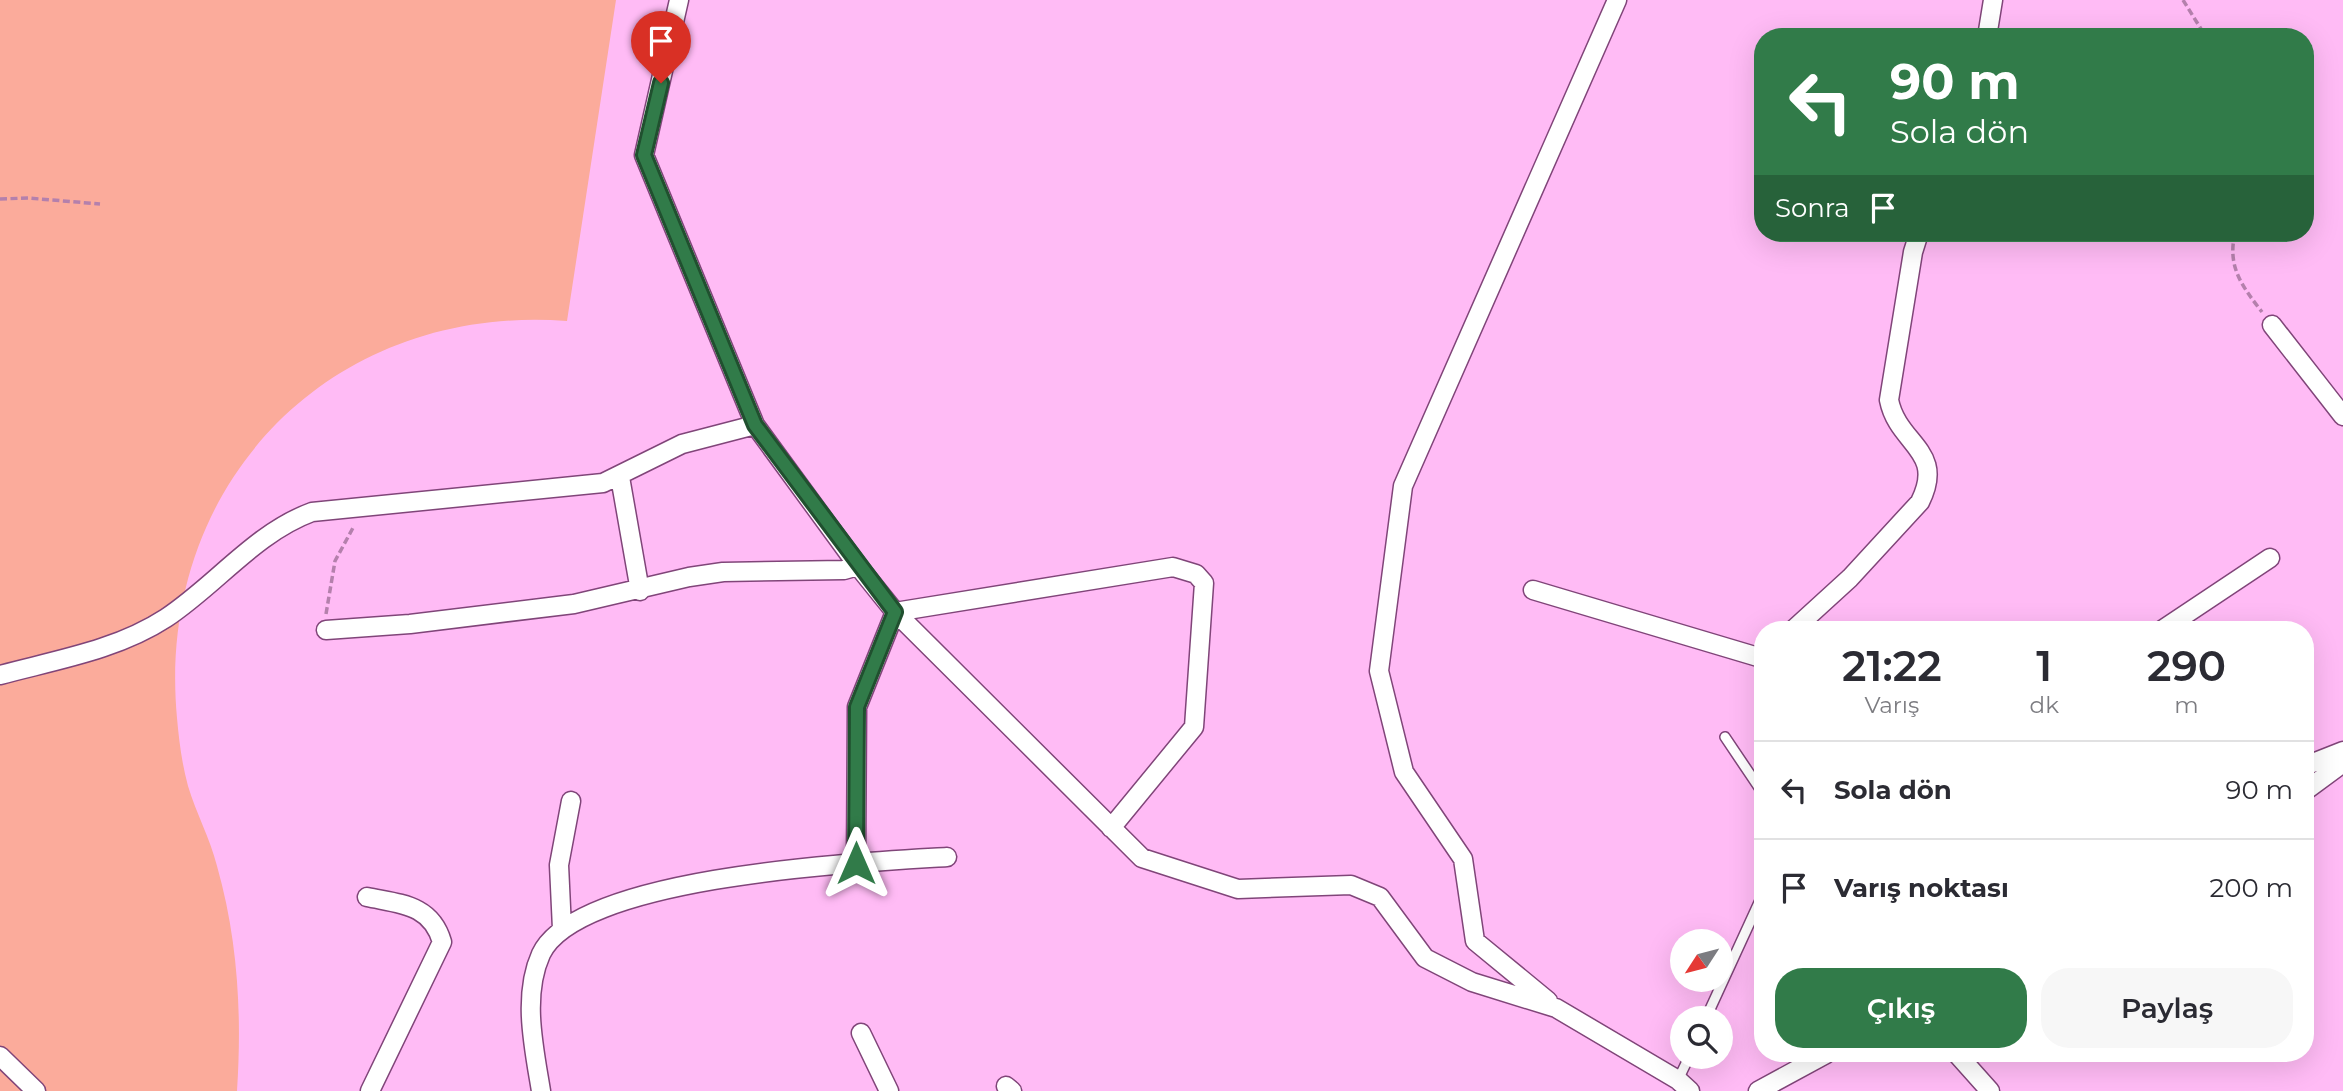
<!DOCTYPE html>
<html lang="tr">
<meta charset="utf-8">
<style>
body{margin:0;font-family:Montserrat,sans-serif;background:#f7f7f7;color:#2b2b33;height:100vh;display:flex;flex-direction:column;font-size:26px;white-space:nowrap}
*{box-sizing:border-box;margin:0}
p{font-size:23px;color:#7c7c81}
.icon{flex:none;width:38px;height:38px;fill:none;stroke:currentColor;stroke-width:2;stroke-linecap:round;stroke-linejoin:round}
.map{position:relative;flex:1;overflow:hidden}
.sheet{position:absolute;left:1754px;top:621px;width:560px;height:441px;display:flex;flex-direction:column;background:#fff;border-radius:28px;box-shadow:0 7px 28px #0002}
.sheet>*{flex:none}
.banner{position:absolute;left:1754px;top:28px;width:560px;height:214px;border-radius:28px;box-shadow:0 7px 28px #0002;background:#317b49;color:#fff;overflow:hidden}
.needle{width:46px;rotate:234deg}
.tools{position:absolute;left:1670px;top:929px;display:grid;gap:14px}
.tools a{display:grid;place-items:center;width:63px;height:63px;border-radius:50%;background:#fff;box-shadow:0 7px 28px #0002;font-size:35px}
.pin{position:absolute;display:grid;place-items:center;width:60px;height:60px;color:#fff;margin:-72px -30px;border-radius:50% 50% 50% 0;rotate:-45deg;box-shadow:0 0 7px #0007}
.pin .icon{rotate:45deg}
.me{position:absolute;width:77px;margin:-38px;rotate:0deg;stroke-linejoin:round;filter:drop-shadow(0 0 5px #0008)}
.turn{display:flex;align-items:center;gap:24px;height:147px;padding:0 21px;font-size:32px}
.turn .icon{width:91px;height:91px;stroke-width:2.5}
.turn b{display:block;font-size:49px;line-height:60px}
.then{display:flex;align-items:center;height:66px;padding:0 21px;background:#0003;gap:14px;font-size:26px}
.eta{display:flex;justify-content:space-evenly;align-items:center;height:119px;text-align:center}
.eta b{font-size:42px;font-weight:600;line-height:49px}
.action{display:flex;gap:14px;margin-top:auto;padding:14px 21px}
.action a{flex:1;height:80px;border-radius:28px;background:#317b49;color:#fff;font-size:28px;font-weight:600;line-height:80px;text-align:center}
.action a+a{background:#f7f7f7;color:#2b2b33}
ul{padding:0;list-style:none}
li{display:flex;align-items:center;gap:21px;height:98px;padding:0 21px;border-top:2px solid #e1e1e2}
li div{flex:1}
li b{display:block;font-size:26px}
li em{font-style:normal}
.map>svg:first-child{display:block}
</style>
<div class="map">
<svg width="2343" height="1091" viewBox="0 0 2343 1091">
<rect width="100%" height="100%" fill="#ffbbf5"/>
<!-- green -->
<path fill="#fbab9b" d="M0,0H616L567,321C332,303 155,483 177,718C179,741 182,764 188,786C196,813 210,838 217,866C238,940 242,1014 237,1091H0Z"/>
<g fill="none" stroke-linecap="round" stroke-linejoin="round">
<defs>
<path id="service" d="M1725,737L1762,792
M1706,1018L1762,896
M1678,1080L1689,1057"/>
<path id="minor" d="M1987,37L1993,0
M2272,325L2343,416
M755,425L858,566
M620,477L640,591
M1533,590L1758,657L1762,654
M326,630L410,624L574,604L689,577L723,572L844,570L858,566L895,612L1142,858L1238,889L1351,885L1380,897L1425,958L1472,982L1556,1008L1678,1080L1690,1091
M1793,630L1850,578L1920,502C1946,450 1898,445 1889,400L1913,252L1919,233
M2162,630L2270,558
M0,675C56,660 117,650 166,618C216,585 255,533 312,512L603,483L682,444L755,425L644,155L679,0
M2305,766L2343,751
M2305,791L2343,763
M856,863L857,707L895,612L1173,567L1196,574L1204,583L1194,727L1111,828
M367,897C400,904 431,904 442,942L370,1091
M562,929L559,865L571,801
M1548,1001L1475,941L1463,859L1404,772L1379,671L1403,486L1617,0
M861,1033L889,1091
M1957,1054L1990,1091
M0,1056L36,1091
M1006,1086L1012,1091
M541,1091C534,1048 522,996 541,954C578,875 866,862 947,857
M1758,1091L1826,1054"/>
</defs>
<!-- service casing -->
<use href="#service" stroke="#804579" stroke-width="12"/>
<!-- minor casing -->
<use href="#minor" stroke="#804579" stroke-width="21"/>
<!-- path -->
<path stroke="#b480ac" stroke-width="3.5" stroke-dasharray="7 3.5" stroke-linecap="butt" d="M2183,0L2206,37
M0,199L28,198L100,204
M2235,233C2227,267 2242,286 2262,312
M326,614L335,561L354,526"/>
<!-- service -->
<use href="#service" stroke="#fff" stroke-width="9"/>
<!-- minor -->
<use href="#minor" stroke="#fff" stroke-width="18"/>
</g>
<g fill="none" stroke-linecap="round" stroke-linejoin="round">
<defs>
<path id="route" d="M661,83L644,155L755,425L895,612L857,707L856,863"/>
</defs>
<!-- route casing -->
<use href="#route" stroke="#20502f" stroke-width="18"/>
<!-- route -->
<use href="#route" stroke="#317b49" stroke-width="12"/>
</g>
</svg>
<div class="tools">
<a><svg class="needle" viewBox="-14 -14 28 28"><path d="M0-13l5 13h-10z" fill="#e53935"/><path d="M0 13l5-13h-10z" fill="#7c7c81"/></svg></a>
<a><svg class="icon" aria-label="search" viewBox="0 0 24 24"><circle cx="10" cy="10" r="6"/><path d="M15 15l6 6"/></svg></a>
</div>
<div class="pin" style="left:661px;top:83px;background:#d93025"><svg class="icon" aria-label="arrive" viewBox="0 0 24 24"><path d="M6 21V4h12l-3 4 3 4H6"/></svg></div>
<svg class="me" style="left:856px;top:863px" viewBox="-20 -20 40 40"><path d="M0-17L14 15 0 8-14 15z" fill="#317b49" stroke="#fff" stroke-width="4"/></svg>
<div class="banner">
<div class="turn"><svg class="icon" aria-label="left" viewBox="0 0 24 24"><path d="M17 20v-9H6M10 6l-5 5 5 5"/></svg><div><b>90 m</b>Sola dön</div></div>
<div class="then">Sonra<svg class="icon" aria-label="arrive" viewBox="0 0 24 24"><path d="M6 21V4h12l-3 4 3 4H6"/></svg></div>
</div>
<section class="sheet">
<div class="eta">
<div><b>21:22</b><p>Varış</p></div>
<div><b>1</b><p>dk</p></div>
<div><b>290</b><p>m</p></div>
</div>
<ul>
<li><svg class="icon" aria-label="left" viewBox="0 0 24 24"><path d="M17 20v-9H6M10 6l-5 5 5 5"/></svg><div><b>Sola dön</b></div><em>90 m</em></li>
<li><svg class="icon" aria-label="arrive" viewBox="0 0 24 24"><path d="M6 21V4h12l-3 4 3 4H6"/></svg><div><b>Varış noktası</b></div><em>200 m</em></li>
</ul>
<div class="action"><a>Çıkış</a><a>Paylaş</a></div>
</section>
</div>
